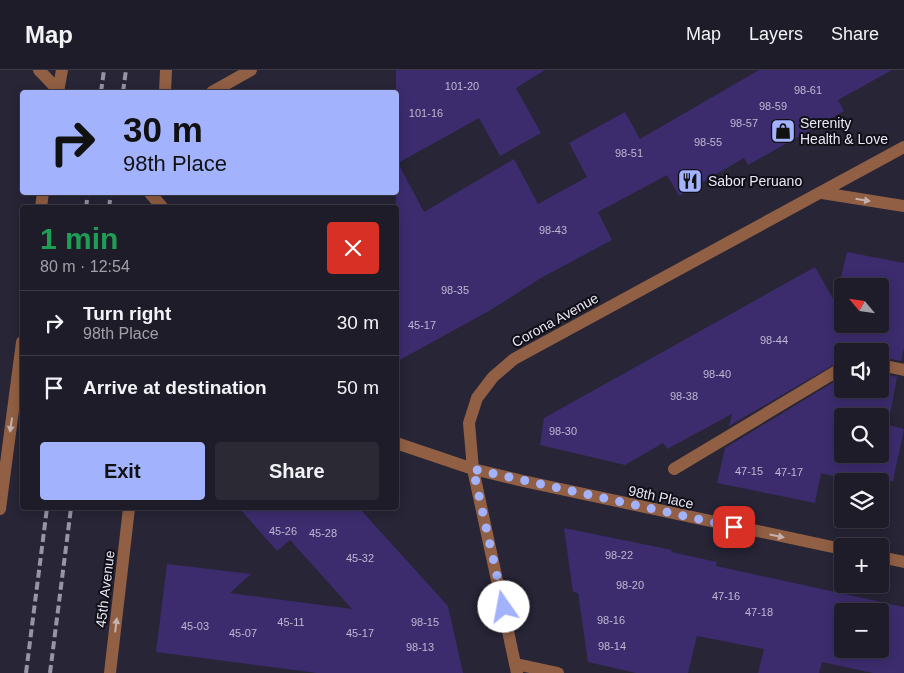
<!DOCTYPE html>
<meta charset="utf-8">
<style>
body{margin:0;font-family:Arial,sans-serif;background:#2a2934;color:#f1f3f6;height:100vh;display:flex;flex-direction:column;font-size:19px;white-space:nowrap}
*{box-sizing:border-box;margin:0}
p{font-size:16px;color:#a0a1a8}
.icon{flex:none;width:28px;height:28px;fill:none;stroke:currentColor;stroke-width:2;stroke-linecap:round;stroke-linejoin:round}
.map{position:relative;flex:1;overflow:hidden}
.drawer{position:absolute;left:20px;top:135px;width:379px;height:305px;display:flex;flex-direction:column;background:#1d1c28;border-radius:5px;box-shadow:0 2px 12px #0003,0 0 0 1px #3b3a45}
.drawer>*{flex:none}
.guide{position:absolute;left:20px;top:20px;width:379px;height:105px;border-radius:5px;box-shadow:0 2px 12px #0003,0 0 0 1px #3b3a45;background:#a2b2fd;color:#111;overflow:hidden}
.needle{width:32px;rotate:299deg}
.fabs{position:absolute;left:834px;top:208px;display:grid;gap:10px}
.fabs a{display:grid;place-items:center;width:55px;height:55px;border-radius:5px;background:#1d1c28;box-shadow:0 2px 12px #0003,0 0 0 1px #3b3a45;font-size:25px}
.pin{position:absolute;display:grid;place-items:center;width:42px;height:42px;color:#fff;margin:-21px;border-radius:10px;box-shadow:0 2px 8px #0006}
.me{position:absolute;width:55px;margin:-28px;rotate:348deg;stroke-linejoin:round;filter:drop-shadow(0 0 4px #0008)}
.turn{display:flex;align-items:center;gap:18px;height:105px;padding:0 20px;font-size:22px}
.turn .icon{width:65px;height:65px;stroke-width:2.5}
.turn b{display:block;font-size:35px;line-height:42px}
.round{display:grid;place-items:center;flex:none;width:52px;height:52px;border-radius:5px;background:#2a2934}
.overview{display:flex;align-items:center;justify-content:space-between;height:85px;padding:0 20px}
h1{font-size:30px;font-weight:600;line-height:38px;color:#1e9e55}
.action{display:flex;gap:10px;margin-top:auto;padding:10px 20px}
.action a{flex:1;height:58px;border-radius:5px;background:#a2b2fd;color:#111;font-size:20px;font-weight:600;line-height:58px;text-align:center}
.action a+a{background:#2a2934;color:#f1f3f6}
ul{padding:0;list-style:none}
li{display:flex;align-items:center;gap:15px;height:65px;padding:0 20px;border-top:1px solid #3b3a45}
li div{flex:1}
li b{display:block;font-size:19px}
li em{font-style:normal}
header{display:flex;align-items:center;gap:30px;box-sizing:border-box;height:70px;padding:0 25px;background:#1d1c28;border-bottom:1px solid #3b3a45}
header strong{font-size:24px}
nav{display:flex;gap:28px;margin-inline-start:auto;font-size:18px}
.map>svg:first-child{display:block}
</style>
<header>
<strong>Map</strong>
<nav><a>Map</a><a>Layers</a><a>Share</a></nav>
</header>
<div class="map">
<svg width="904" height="603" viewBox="0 0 904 603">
<rect width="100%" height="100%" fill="#272536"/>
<!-- building -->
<path fill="#3c2c6e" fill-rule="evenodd" d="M396,0H545L516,18L541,63L500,86L479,48L398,93L424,142L514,89L538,134L587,107L569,73L625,42L640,69L759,0H892L838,30L844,41L748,95L744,88L679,126L667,105L598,142L612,170L541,208L489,241L396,292Z
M847,182L904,193V278L901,291L880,287V281H842V290L729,356L732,344L667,379L663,373L625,395L540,375L544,348L815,197L835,232ZM842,216H880V254H842Z
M880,303L897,307L888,355L904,359L893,411H854L821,403L815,433L717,413L725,378L842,307V319H880ZM842,346H880V384H842Z
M239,438H359L448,536L463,603H317L156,582L167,494L251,504L230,523L352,539L290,470L277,481Z
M564,458L672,480L671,482L717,492L716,496L904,537V603H873L822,592L819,603H758L764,579L697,566L688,603H636L588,592L578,523L573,522ZM842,541H880V579H842Z"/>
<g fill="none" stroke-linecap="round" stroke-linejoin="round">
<!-- minor -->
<path stroke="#915f44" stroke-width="12" d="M39,0L60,22
M58,22L62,0
M165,22L166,0
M212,22L251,0
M149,122L163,138
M822,123L904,136
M41,138L43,122
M880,295L904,300
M396,373L473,399L523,411L842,479
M674,399L842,298
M0,439L22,272
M880,487L904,492
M516,594L558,603
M110,603L129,438
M517,603L473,399L469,353L477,328L493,307L514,289L904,77"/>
<!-- rail -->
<path stroke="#9795a3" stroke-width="4" stroke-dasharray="8 4" stroke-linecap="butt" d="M101,22L104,0
M123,22L126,0
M86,138L88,122
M109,138L111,122
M26,603L47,438
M50,603L71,438"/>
</g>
<!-- one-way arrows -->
<defs><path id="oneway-solid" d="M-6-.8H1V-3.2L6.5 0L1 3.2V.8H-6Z" transform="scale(1.25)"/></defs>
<g fill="#c6b1ad">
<use href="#oneway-solid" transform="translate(863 130) rotate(9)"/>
<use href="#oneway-solid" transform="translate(11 355) rotate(98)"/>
<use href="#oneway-solid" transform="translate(777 466) rotate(12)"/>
<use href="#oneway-solid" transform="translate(116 555) rotate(-83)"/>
</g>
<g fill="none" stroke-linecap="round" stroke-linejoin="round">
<!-- route -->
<path stroke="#a2b2fd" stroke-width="9" stroke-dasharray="0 16.2" d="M504,537L473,399L734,457"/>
</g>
<!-- icons -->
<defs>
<symbol id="shop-square" viewBox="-11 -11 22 22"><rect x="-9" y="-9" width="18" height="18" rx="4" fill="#a2b2fd" stroke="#100f17"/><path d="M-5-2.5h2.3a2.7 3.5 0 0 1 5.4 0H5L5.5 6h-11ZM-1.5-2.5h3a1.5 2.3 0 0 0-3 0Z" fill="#111"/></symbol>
<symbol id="restaurant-square" viewBox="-11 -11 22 22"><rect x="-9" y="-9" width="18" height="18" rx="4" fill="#a2b2fd" stroke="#100f17"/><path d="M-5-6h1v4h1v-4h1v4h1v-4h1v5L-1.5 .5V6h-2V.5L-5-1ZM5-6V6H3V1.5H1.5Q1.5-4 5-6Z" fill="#111"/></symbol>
</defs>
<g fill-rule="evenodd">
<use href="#shop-square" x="769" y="47" width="28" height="28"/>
<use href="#restaurant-square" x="676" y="97" width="28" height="28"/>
</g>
<g text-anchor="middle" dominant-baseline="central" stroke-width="4" stroke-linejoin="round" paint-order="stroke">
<!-- number labels -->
<g font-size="11" fill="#beb8d2">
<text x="462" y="16">101-20</text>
<text x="808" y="20">98-61</text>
<text x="773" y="36">98-59</text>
<text x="426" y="43">101-16</text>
<text x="744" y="53">98-57</text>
<text x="708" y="72">98-55</text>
<text x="629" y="83">98-51</text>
<text x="553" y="160">98-43</text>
<text x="455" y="220">98-35</text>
<text x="422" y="255">45-17</text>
<text x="774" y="270">98-44</text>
<text x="717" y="304">98-40</text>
<text x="684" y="326">98-38</text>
<text x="563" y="361">98-30</text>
<text x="749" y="401">47-15</text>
<text x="789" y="402">47-17</text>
<text x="283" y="461">45-26</text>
<text x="323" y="463">45-28</text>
<text x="619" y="485">98-22</text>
<text x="360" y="488">45-32</text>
<text x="630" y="515">98-20</text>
<text x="726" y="526">47-16</text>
<text x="759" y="542">47-18</text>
<text x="611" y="550">98-16</text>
<text x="291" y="552">45-11</text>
<text x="425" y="552">98-15</text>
<text x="195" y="556">45-03</text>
<text x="243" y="563">45-07</text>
<text x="360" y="563">45-17</text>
<text x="612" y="576">98-14</text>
<text x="420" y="577">98-13</text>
</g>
<!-- poi labels -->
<g font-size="14" fill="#e9e7f3" stroke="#100f17" text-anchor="start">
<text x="800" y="53">Serenity<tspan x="800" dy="16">Health &amp; Love</tspan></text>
<text x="708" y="111">Sabor Peruano</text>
</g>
<!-- street labels -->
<g font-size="14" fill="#e9e7f3" stroke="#100f17">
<text transform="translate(555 250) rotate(-29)">Corona Avenue</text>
<text transform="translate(661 427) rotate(12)">98th Place</text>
<text transform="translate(105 519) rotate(-83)">45th Avenue</text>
</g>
</g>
</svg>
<div class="fabs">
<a><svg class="needle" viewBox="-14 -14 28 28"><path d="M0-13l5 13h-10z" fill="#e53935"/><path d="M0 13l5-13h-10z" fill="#a0a1a8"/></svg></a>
<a><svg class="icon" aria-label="sound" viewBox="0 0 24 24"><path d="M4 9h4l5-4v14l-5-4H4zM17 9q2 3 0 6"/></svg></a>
<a><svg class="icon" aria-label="search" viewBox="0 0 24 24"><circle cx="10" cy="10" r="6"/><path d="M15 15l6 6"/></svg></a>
<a><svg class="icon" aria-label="layers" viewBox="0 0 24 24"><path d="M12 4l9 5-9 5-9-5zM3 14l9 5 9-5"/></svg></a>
<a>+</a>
<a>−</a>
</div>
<div class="pin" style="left:734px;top:457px;background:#d93025"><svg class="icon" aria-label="arrive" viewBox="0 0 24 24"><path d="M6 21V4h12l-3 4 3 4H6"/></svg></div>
<svg class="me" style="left:504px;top:537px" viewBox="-20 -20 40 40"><circle r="19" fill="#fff"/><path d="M0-13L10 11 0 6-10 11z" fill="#a2b2fd"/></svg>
<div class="guide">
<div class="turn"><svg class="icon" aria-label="right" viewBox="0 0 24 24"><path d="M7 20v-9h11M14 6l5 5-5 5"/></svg><div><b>30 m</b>98th Place</div></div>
</div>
<section class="drawer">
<div class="overview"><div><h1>1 min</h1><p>80 m · 12:54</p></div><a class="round" style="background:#d93025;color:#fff"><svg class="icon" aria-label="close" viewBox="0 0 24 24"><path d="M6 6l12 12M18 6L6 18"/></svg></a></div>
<ul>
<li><svg class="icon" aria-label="right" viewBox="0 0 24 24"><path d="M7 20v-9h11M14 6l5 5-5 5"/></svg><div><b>Turn right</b><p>98th Place</p></div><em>30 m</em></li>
<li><svg class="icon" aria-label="arrive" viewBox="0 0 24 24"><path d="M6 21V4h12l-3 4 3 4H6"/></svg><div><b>Arrive at destination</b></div><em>50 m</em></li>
</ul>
<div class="action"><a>Exit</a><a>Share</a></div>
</section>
</div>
